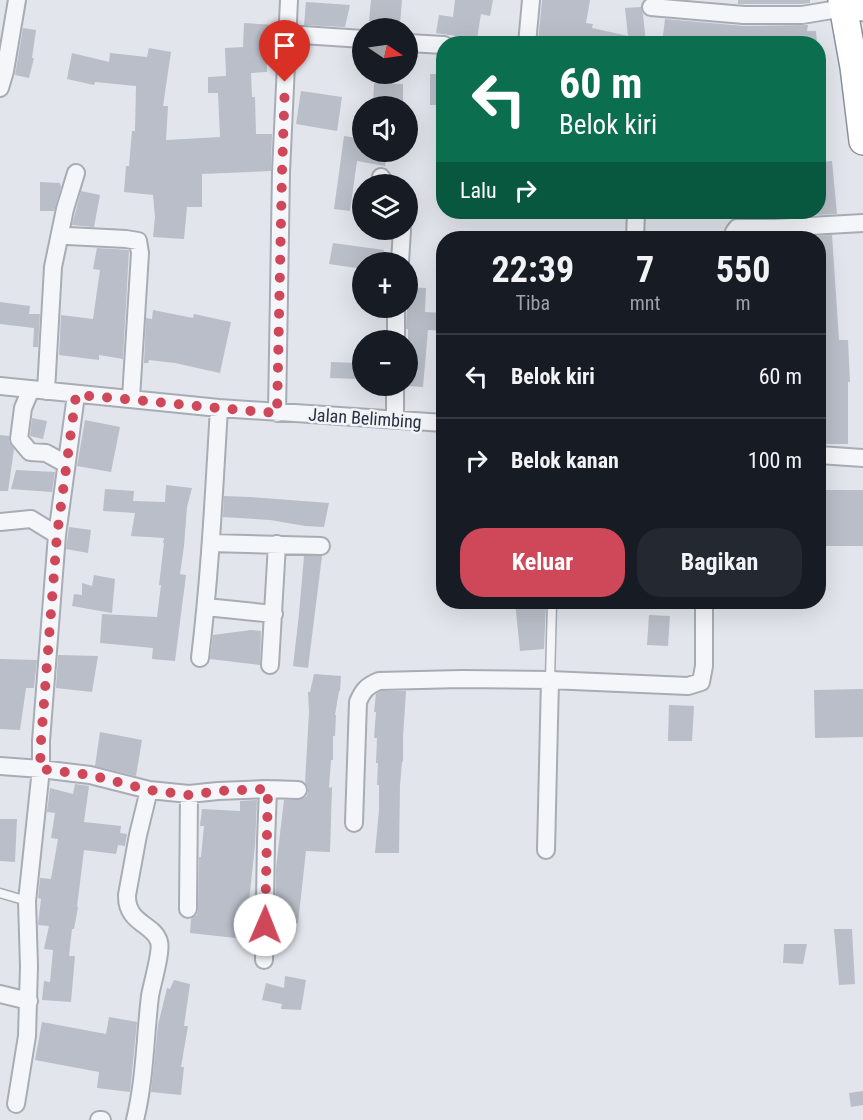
<!DOCTYPE html>
<html lang="id">
<meta charset="utf-8">
<style>
body{margin:0;font-family:"Roboto Condensed",sans-serif;background:#242831;color:#f1f3f6;height:100vh;display:flex;flex-direction:column;font-size:22px;white-space:nowrap}
*{box-sizing:border-box;margin:0}
p{font-size:20px;color:#9ea1a6}
.icon{flex:none;width:33px;height:33px;fill:none;stroke:currentColor;stroke-width:2;stroke-linecap:round;stroke-linejoin:round}
.map{position:relative;flex:1;overflow:hidden}
.side{position:absolute;left:436px;top:231px;width:390px;height:378px;display:flex;flex-direction:column;background:#171b24;border-radius:24px;box-shadow:0 6px 24px #0002}
.side>*{flex:none}
.hud{position:absolute;left:436px;top:36px;width:390px;height:183px;border-radius:24px;box-shadow:0 6px 24px #0002;background:#0b6e4f;color:#fff;overflow:hidden}
.needle{width:39px;rotate:103deg}
.tools{position:absolute;left:352px;top:18px;display:grid;gap:12px}
.tools a{display:grid;place-items:center;width:66px;height:66px;border-radius:50%;background:#171b24;box-shadow:0 6px 24px #0002;font-size:30px}
.pin{position:absolute;display:grid;place-items:center;width:51px;height:51px;color:#fff;margin:-62px -26px;border-radius:50% 50% 50% 0;rotate:-45deg;box-shadow:0 0 6px #0007}
.pin .icon{rotate:45deg}
.me{position:absolute;width:66px;margin:-33px;rotate:1deg;stroke-linejoin:round;filter:drop-shadow(0 0 4px #0008)}
.turn{display:flex;align-items:center;gap:21px;height:126px;padding:0 24px;font-size:27px}
.turn .icon{width:78px;height:78px;stroke-width:2.5}
.turn b{display:block;font-size:42px;line-height:51px}
.then{display:flex;align-items:center;height:57px;padding:0 24px;background:#0003;gap:12px;font-size:22px}
.eta{display:flex;justify-content:space-evenly;align-items:center;height:102px;text-align:center}
.eta b{font-size:36px;font-weight:700;line-height:42px}
.action{display:flex;gap:12px;margin-top:auto;padding:12px 24px}
.action a{flex:1;height:69px;border-radius:24px;background:#cf4859;color:#fff;font-size:24px;font-weight:700;line-height:69px;text-align:center}
.action a+a{background:#242831;color:#f1f3f6}
ul{padding:0;list-style:none}
li{display:flex;align-items:center;gap:18px;height:84px;padding:0 24px;border-top:2px solid #363941}
li div{flex:1}
li b{display:block;font-size:22px}
li em{font-style:normal}
.map>svg:first-child{display:block}
</style>
<div class="map">
<svg width="863" height="1120" viewBox="0 0 863 1120">
<rect width="100%" height="100%" fill="#e2e5eb"/>
<!-- building -->
<path fill="#b9bec8" d="M371,0H402L400,24L369,21Z
M455,0H493L490,16L481,14L477,39L436,33L439,15L453,17Z
M542,0H590L586,23L593,24L592,28L628,36L625,8L641,7L643,14L646,44L538,42Z
M738,0H810V3L801,4H738Z
M306,2L350,5L345,27L304,25Z
M665,19L744,26L808,25L807,31H816L817,44H662Z
M244,23L276,25L275,40L266,39L267,72L251,73L252,97H255L256,134H272L271,171L202,174V207H187L184,239L153,237L155,217L153,195L124,192L126,166H129L132,131H135L136,86L95,82L94,85L67,79L72,53L109,62L110,53L147,57L149,48L171,52L163,106H168L166,140L220,137L218,93H208V77L226,76L225,48L243,47Z
M23,28L36,30L32,58H34L29,78L15,75Z
M430,74H444V105H430Z
M374,83L403,84V106H373Z
M301,91L342,97L337,131L296,124Z
M344,136L363,139V152H387L385,166L357,161L350,211L334,209Z
M832,161L837,214L752,218V212H819V162Z
M40,182L60,183L61,187L54,211H40Z
M81,191L100,195L94,227L72,225Z
M832,235L839,340H848L850,382H848V444H819V238H775Z
M333,243L384,250L382,262H363V269L329,264Z
M97,248L129,250L123,359L99,355V360L59,355L61,315L93,319L100,270L93,269Z
M408,287L426,288L425,312L444,313V331L428,330L423,387L408,386V329H406Z
M0,302L30,306L29,314H40L38,347H33L34,328L0,324Z
M153,310L193,318L194,314L231,322L220,373L175,363L149,360L148,363H144L146,318L152,319Z
M331,362L358,363L357,379L330,378Z
M32,418L47,421L43,439L30,436Z
M85,420L120,427L111,472L77,466Z
M0,435L9,436V442L14,449L8,491H0Z
M16,470L55,472L52,492L11,489Z
M166,485L192,488L187,507L184,546L180,574L186,575L175,661L152,659L153,648L100,643L102,614L157,617L161,585H159L164,543H163L164,538L131,536L135,513L103,511L105,489L134,491L133,501L165,502Z
M819,490H863V546H819Z
M224,496L250,497L329,503L324,527L305,526L270,520L223,517Z
M69,527L91,530L88,553L66,549Z
M304,556H322L308,668L293,666L299,614Z
M94,575L115,579L112,613L72,606L74,594L82,595V583L92,586Z
M515,602H546L544,649L520,651Z
M649,615L670,616L668,646L647,645Z
M251,630L261,631L260,665L210,659L213,635Z
M58,655L98,656L92,692L56,688Z
M0,659L37,660L34,688H26L20,730L0,729Z
M314,674L341,676L340,691H339L335,715H336L335,736H333V760H331L329,788L332,787L330,852L306,851L298,923H275L276,868L284,800L302,799L307,796L308,791L307,786L305,783L309,712L308,692H310Z
M863,689V737L815,738L814,690Z
M381,691H406L403,737V761L402,762L400,785L399,853H375L379,810V785H377L378,763H376L377,738H374L376,712H374L376,694Z
M669,705L694,706L692,741H668Z
M100,732L142,740L136,776L95,766Z
M75,784L89,786L84,822L121,826L120,833L127,834L125,846L118,845L116,854L84,850L77,907H78L74,929H72L69,956H75L71,1002L42,1000L44,981L50,982L53,950L44,949L49,926L38,925L41,899L38,898L40,878L51,879L58,839L51,838L55,813L47,812L50,788L73,794Z
M257,800L255,846L249,901L254,902V940L190,933L191,919L197,915L198,909L199,857H201L204,826H200L202,809L240,811V801Z
M0,819H17L15,862L0,861Z
M834,929H852L855,984L839,985Z
M784,944H807L803,964L783,963Z
M285,976L306,980L301,1010L281,1009L282,1004L262,1000L266,983L284,988Z
M174,980L190,984L184,1026H188L181,1067H184L181,1095L151,1092L158,1025L167,988L170,989Z
M109,1017L137,1022L130,1092L97,1088L99,1072L35,1060L42,1022L106,1034Z
M863,1091V1105L851,1107L849,1093Z"/>
<g fill="none" stroke-linecap="round" stroke-linejoin="round">
<defs>
<path id="service" d="M550,680L552,602
M0,893L27,901"/>
<path id="minor" d="M651,7L744,15H802L844,8
M287,34L363,39
M408,43L444,45
M527,44L531,0
M0,88L5,71L17,0
M381,177L386,184
M68,236L126,239L138,241L140,253L131,398
M635,238L636,212
M734,238V232L737,228H775L863,223
M400,262L402,230
M396,340V308
M0,386L219,408L444,423
M31,389L23,408L19,439L30,452L46,453L66,464
M46,391L53,267L65,209L76,173
M277,413L281,172L289,0
M395,420V386
M819,455L863,458
M0,522L31,519L57,535
M211,543L321,546
M206,607L274,614
M200,658C210,575 214,492 219,408
M270,665L277,544
M0,766L41,769L90,775L149,790L189,794L218,791L268,789L298,790
M354,823L358,702C363,690 367,686 379,681L461,679L550,680L688,686L701,682L704,666V602
M546,850L550,680
M188,909L189,794
M264,960L266,841L268,789
M0,994L29,1001
M16,1104L27,1036L29,966L27,901L41,769V741L57,535L76,395
M99,1120H102
M135,1120C145,1079 145,1038 150,996C152,984 162,951 159,942C155,924 126,924 127,895L138,835L149,790"/>
<path id="trunk" d="M842,0L854,67L863,141
M862,0L863,7"/>
</defs>
<!-- service casing -->
<use href="#service" stroke="#a7acb5" stroke-width="11"/>
<!-- minor casing -->
<use href="#minor" stroke="#a7acb5" stroke-width="20"/>
<!-- trunk casing -->
<use href="#trunk" stroke="#8992a1" stroke-width="30"/>
<!-- service -->
<use href="#service" stroke="#f5f6f9" stroke-width="8"/>
<!-- minor -->
<use href="#minor" stroke="#f5f6f9" stroke-width="16"/>
<!-- trunk -->
<use href="#trunk" stroke="#fff" stroke-width="27"/>
</g>
<g fill="none" stroke-linecap="round" stroke-linejoin="round">
<!-- route -->
<path stroke="#cf4859" stroke-width="10" stroke-dasharray="0 18" d="M265,925L268,789L218,791L189,795L149,790L90,775L40,769L41,741L57,535L76,395C143,400 210,408 277,413L282,172L285,82"/>
</g>
<g text-anchor="middle" dominant-baseline="central" stroke-width="5" stroke-linejoin="round" paint-order="stroke">
<!-- street labels -->
<g font-size="18" fill="#2a3243" stroke="#f2f4f8">
<text transform="translate(365 418) rotate(4)">Jalan Belimbing</text>
</g>
</g>
</svg>
<div class="tools">
<a><svg class="needle" viewBox="-14 -14 28 28"><path d="M0-13l5 13h-10z" fill="#e53935"/><path d="M0 13l5-13h-10z" fill="#9ea1a6"/></svg></a>
<a><svg class="icon" aria-label="sound" viewBox="0 0 24 24"><path d="M4 9h4l5-4v14l-5-4H4zM17 9q2 3 0 6"/></svg></a>
<a><svg class="icon" aria-label="layers" viewBox="0 0 24 24"><path d="M12 4l9 5-9 5-9-5zM3 14l9 5 9-5"/></svg></a>
<a>+</a>
<a>−</a>
</div>
<div class="pin" style="left:285px;top:82px;background:#d93025"><svg class="icon" aria-label="arrive" viewBox="0 0 24 24"><path d="M6 21V4h12l-3 4 3 4H6"/></svg></div>
<svg class="me" style="left:265px;top:925px" viewBox="-20 -20 40 40"><circle r="19" fill="#fff"/><path d="M0-13L10 11 0 6-10 11z" fill="#cf4859"/></svg>
<div class="hud">
<div class="turn"><svg class="icon" aria-label="left" viewBox="0 0 24 24"><path d="M17 20v-9H6M10 6l-5 5 5 5"/></svg><div><b>60 m</b>Belok kiri</div></div>
<div class="then">Lalu<svg class="icon" aria-label="right" viewBox="0 0 24 24"><path d="M7 20v-9h11M14 6l5 5-5 5"/></svg></div>
</div>
<section class="side">
<div class="eta">
<div><b>22:39</b><p>Tiba</p></div>
<div><b>7</b><p>mnt</p></div>
<div><b>550</b><p>m</p></div>
</div>
<ul>
<li><svg class="icon" aria-label="left" viewBox="0 0 24 24"><path d="M17 20v-9H6M10 6l-5 5 5 5"/></svg><div><b>Belok kiri</b></div><em>60 m</em></li>
<li><svg class="icon" aria-label="right" viewBox="0 0 24 24"><path d="M7 20v-9h11M14 6l5 5-5 5"/></svg><div><b>Belok kanan</b></div><em>100 m</em></li>
</ul>
<div class="action"><a>Keluar</a><a>Bagikan</a></div>
</section>
</div>
